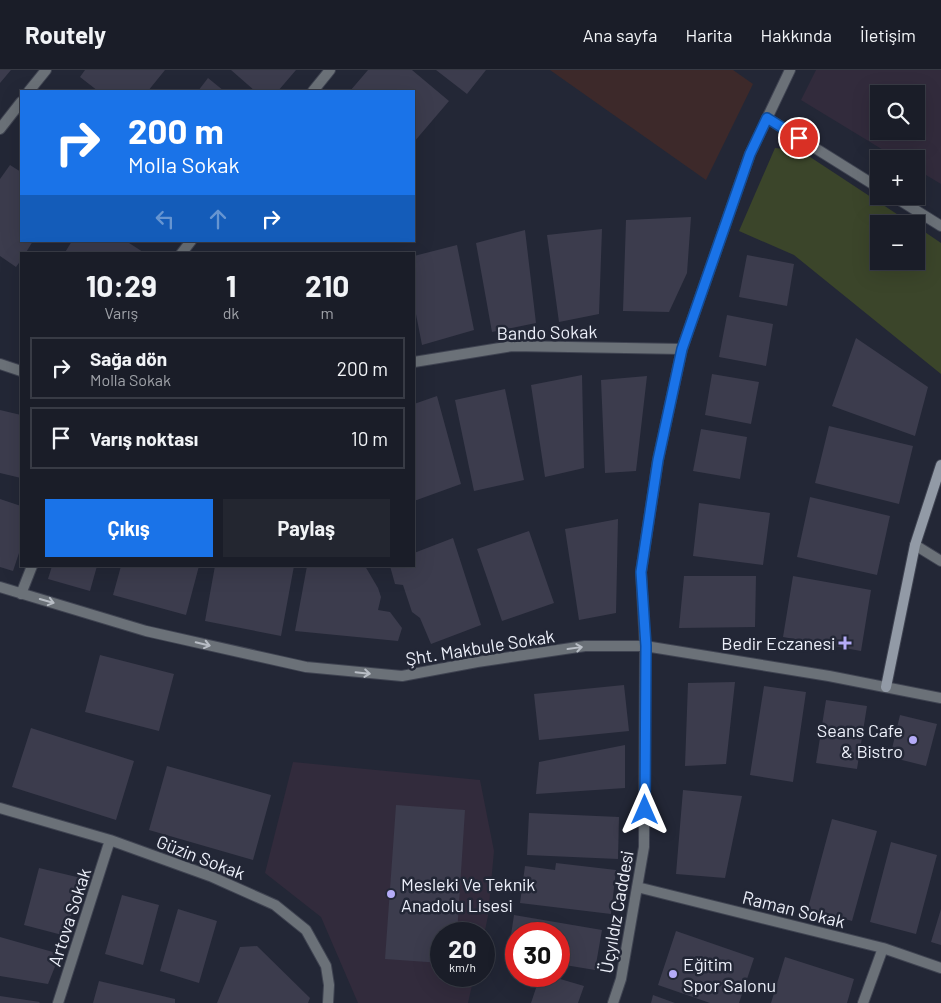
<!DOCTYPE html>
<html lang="tr">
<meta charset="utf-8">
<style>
body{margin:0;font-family:Barlow,sans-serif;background:#232630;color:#f1f3f6;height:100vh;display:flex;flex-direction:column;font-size:19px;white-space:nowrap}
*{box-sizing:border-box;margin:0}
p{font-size:16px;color:#9fa2a8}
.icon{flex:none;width:28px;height:28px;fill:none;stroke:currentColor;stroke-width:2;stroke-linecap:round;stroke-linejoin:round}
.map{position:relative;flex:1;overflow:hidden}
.sheet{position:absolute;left:20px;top:182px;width:395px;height:315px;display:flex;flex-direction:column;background:#1a1d28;border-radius:0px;box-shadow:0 5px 20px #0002,0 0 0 1px #383b45}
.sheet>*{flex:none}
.hud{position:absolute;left:20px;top:20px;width:395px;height:152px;border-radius:0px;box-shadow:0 5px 20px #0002,0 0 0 1px #383b45;background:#1a73e8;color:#fff;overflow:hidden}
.controls{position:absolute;left:870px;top:15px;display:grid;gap:10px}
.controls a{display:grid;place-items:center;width:55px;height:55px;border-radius:0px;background:#1a1d28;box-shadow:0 5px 20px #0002,0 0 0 1px #383b45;font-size:25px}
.speed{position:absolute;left:430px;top:852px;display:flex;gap:10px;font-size:25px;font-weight:700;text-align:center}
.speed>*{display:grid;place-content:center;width:65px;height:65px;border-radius:50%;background:#1a1d28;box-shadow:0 5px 20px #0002,0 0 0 1px #383b45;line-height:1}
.speed small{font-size:12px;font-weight:400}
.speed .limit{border:8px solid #d22;background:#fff;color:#111}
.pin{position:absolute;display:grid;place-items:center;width:42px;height:42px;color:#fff;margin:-21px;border:2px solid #fff;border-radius:50%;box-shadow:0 1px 5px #0007}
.me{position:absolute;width:55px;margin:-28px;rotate:0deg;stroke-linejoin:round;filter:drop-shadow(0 0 4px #0008)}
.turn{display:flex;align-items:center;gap:18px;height:105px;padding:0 25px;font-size:22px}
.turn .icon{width:65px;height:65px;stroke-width:2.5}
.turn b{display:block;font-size:35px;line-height:42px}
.lanes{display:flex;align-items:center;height:48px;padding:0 25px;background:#0003;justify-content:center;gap:25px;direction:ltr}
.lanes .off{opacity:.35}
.eta{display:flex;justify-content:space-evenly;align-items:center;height:85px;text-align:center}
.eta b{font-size:30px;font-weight:700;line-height:35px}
.cta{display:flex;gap:10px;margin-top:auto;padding:10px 25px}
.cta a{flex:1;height:58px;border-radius:0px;background:#1a73e8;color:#fff;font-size:20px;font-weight:700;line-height:58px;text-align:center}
.cta a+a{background:#232630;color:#f1f3f6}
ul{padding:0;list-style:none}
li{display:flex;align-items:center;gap:15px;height:62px;margin:0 10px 8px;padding:0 15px;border:2px solid #383b45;border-radius:0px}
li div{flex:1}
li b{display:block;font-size:19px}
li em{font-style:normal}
header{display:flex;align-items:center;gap:30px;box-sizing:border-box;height:70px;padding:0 25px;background:#1a1d28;border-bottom:1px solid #383b45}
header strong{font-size:24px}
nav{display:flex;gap:28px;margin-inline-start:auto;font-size:18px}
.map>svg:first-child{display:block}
</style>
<header>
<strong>Routely</strong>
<nav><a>Ana sayfa</a><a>Harita</a><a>Hakkında</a><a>İletişim</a></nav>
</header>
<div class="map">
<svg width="941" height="933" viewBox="0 0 941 933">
<rect width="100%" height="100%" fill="#232736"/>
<!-- commercial -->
<path fill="#3d292a" d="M550,0H733L753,14L706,110Z"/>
<!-- education -->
<path fill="#322b3c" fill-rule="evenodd" d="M816,0H941V114L916,99V89H898L801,30ZM879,24H916V61H879Z
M293,692L480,710L494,781L488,846L484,865V864H441V906H474L468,933H358L321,847L265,803Z"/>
<!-- green -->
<path fill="#3b452a" d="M775,78L801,81L912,154H879V191H916V156L941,173V304L794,185L739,161Z"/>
<!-- building -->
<path fill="#3c3c4d" d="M0,0H11L0,13Z
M85,0H165L148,21H98L80,7Z
M231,0H296L278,21H255Z
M368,0H412L449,31L414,72V21H350Z
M436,0H486L467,24Z
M208,8L224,21H198Z
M10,95L21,102V171H33L25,184H21V190L16,197L0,186V109Z
M691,147L687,203L669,242L623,241L626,150Z
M602,159L599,244L559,252L547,165Z
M525,160L536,253L492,262L476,173Z
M72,171H126L143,182V184H64Z
M457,175L474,260L422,275L414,234V186Z
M747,185L794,194L787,236L739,227Z
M727,245L773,254L766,296L719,287Z
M856,268L928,317L915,366L832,336Z
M712,304L759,312L751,354L705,345Z
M582,305L584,398L545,407L531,315Z
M647,306L636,401L605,403L601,310Z
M505,319L524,410L474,421L455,330Z
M437,326L461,414L414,431V334Z
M0,340L21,345V408L0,403Z
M829,356L913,376L899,434L815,413Z
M701,359L747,367L740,409L693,401Z
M810,427L890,446L877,505L797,487Z
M0,429L21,436V477L13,501L0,497Z
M699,433L770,443L763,495L693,486Z
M618,449L616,543L579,550L565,459Z
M529,461L554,533L502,551L477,479Z
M453,468L481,555L431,574L420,548L412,542L403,515L395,514L390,496H414V483Z
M52,496H97L90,521L48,509Z
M121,496H199L186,545L113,525Z
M215,496H294L281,566L205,551Z
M307,496H365L378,518L381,527L378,540L390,542L402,558L398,571L295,561Z
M684,506H756L755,557L679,558Z
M793,506L871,520L861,581L783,567Z
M100,585L174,604L159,661L85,642Z
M735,612L726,694L685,696L688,613Z
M624,615L629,661L539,670L534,624Z
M764,616L806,622L793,712L750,705Z
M826,630L867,636L857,699L816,693Z
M900,645L937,654L926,696L890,687Z
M31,658L134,691L116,750L12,717Z
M625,675V718L536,724L539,692Z
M167,696L271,725L253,790L149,760Z
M683,720L742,726L725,808L676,804Z
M396,735L465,740L457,864H441V893L385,889Z
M529,743L619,747L618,789L527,785Z
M832,749L877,761L852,851L808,838Z
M891,772L937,785L916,864L870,852Z
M556,793L616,800L611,844L520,833L525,796L555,800Z
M39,798L81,808L66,866L24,855Z
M122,825L159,835L143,895L105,884Z
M178,839L217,851L199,913L160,901Z
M941,839V875L931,872Z
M514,845L602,860L595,900L559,894V864H516V886L508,885Z
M676,861L754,888L739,933H710L658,915Z
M0,867L60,884L48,914L0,906Z
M257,876L310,928L308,933H217L240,877Z
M785,887L854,909L847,933H771Z
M532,906H550L584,916L578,933H531L537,915L530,913Z
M99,911L175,929V933H93Z
M653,925L675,933H651Z
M0,926L40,932L39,933H0Z"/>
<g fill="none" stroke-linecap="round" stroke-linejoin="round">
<defs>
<path id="street" d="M29,21L46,0
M313,21L330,0
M767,48L879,118
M0,59L21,32
M893,126L941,156
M181,184L191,171
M414,292L512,276L682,279
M0,294L21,301
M915,475L941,491
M0,517L146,561L306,597L402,606L477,592L585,576H645L829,606L941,628
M21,524L32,496
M0,738L110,770L210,806L275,835L306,860L326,896L329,915L328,933
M637,817L883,878L941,898
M58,933L110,770
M613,933L621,909L644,777L645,576L641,502L658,390L682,279L750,84L790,0
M863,933L883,878"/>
<path id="secondary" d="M886,617L915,475L941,395"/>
</defs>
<!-- street casing -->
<use href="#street" stroke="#3f4351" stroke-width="12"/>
<!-- secondary casing -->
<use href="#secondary" stroke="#3f4351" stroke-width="12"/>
<!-- street -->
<use href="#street" stroke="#6b7178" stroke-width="10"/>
<!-- secondary -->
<use href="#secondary" stroke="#929aa6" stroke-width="10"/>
</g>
<!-- one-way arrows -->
<defs><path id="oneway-shaft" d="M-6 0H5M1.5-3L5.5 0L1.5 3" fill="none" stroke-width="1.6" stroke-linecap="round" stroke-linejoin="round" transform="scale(1.25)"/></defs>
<g stroke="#b8bdc5">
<use href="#oneway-shaft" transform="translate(47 531) rotate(16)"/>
<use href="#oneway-shaft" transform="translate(203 574) rotate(13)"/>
<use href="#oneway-shaft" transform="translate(575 578) rotate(-8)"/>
<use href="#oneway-shaft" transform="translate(363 603) rotate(6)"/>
</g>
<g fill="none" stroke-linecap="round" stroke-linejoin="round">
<defs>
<path id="route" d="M645,740L646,576L641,502L658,390L682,279L750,84L767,48L799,68"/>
</defs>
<!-- route casing -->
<use href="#route" stroke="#114b97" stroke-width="12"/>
<!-- route -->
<use href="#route" stroke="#1a73e8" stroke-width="9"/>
</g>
<!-- markers -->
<g fill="#b5acf8" stroke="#232736" stroke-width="2">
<path d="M842.5 565.5h5v5h5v5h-5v5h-5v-5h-5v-5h5z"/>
<circle cx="913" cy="670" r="5"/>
<circle cx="391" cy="824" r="5"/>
<circle cx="673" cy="904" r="5"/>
</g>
<g text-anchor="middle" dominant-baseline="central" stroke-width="5" stroke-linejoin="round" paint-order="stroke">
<!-- street labels -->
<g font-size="18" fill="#eceff9" stroke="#232736">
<text transform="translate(547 262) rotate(-1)">Bando Sokak</text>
<text transform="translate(480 577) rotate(-9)">Şht. Makbule Sokak</text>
<text transform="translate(201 787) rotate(21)">Güzin Sokak</text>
<text transform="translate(794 839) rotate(14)">Raman Sokak</text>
<text transform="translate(616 842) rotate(-80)">Üçyıldız Caddesi</text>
<text transform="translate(69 847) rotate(-72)">Artova Sokak</text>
</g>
<!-- poi labels -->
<g font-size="18" fill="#eceff9" stroke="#232736" text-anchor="end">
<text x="835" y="573">Bedir Eczanesi</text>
<text x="903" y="660">Seans Cafe<tspan x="903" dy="21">&amp; Bistro</tspan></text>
<text x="401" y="814" text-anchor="start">Mesleki Ve Teknik<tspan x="401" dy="21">Anadolu Lisesi</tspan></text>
<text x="683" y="894" text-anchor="start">Eğitim<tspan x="683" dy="21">Spor Salonu</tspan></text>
</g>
</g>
</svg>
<div class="controls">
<a><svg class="icon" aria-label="search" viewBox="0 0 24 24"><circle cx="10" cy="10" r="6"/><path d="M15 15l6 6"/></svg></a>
<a>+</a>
<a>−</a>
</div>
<div class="speed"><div>20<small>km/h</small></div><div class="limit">30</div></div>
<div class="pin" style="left:799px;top:68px;background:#d93025"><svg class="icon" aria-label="arrive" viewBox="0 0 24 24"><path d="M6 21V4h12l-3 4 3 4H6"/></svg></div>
<svg class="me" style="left:645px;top:740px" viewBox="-20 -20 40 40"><path d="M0-17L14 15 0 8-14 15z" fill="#1a73e8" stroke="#fff" stroke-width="4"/></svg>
<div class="hud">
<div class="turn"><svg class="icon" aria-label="right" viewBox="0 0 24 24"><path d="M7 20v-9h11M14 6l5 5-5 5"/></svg><div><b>200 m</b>Molla Sokak</div></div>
<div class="lanes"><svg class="icon off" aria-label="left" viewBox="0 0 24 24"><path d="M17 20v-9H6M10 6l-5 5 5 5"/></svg><svg class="icon off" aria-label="ahead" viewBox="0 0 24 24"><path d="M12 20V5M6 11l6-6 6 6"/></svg><svg class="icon" aria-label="right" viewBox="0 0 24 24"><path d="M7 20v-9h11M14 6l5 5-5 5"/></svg></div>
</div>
<section class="sheet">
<div class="eta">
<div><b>10:29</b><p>Varış</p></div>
<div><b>1</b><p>dk</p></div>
<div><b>210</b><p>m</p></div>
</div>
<ul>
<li><svg class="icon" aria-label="right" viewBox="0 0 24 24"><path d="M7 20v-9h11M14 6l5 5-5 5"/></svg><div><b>Sağa dön</b><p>Molla Sokak</p></div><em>200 m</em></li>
<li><svg class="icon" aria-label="arrive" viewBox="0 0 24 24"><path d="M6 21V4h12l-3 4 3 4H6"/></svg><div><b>Varış noktası</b></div><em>10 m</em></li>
</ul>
<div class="cta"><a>Çıkış</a><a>Paylaş</a></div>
</section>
</div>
